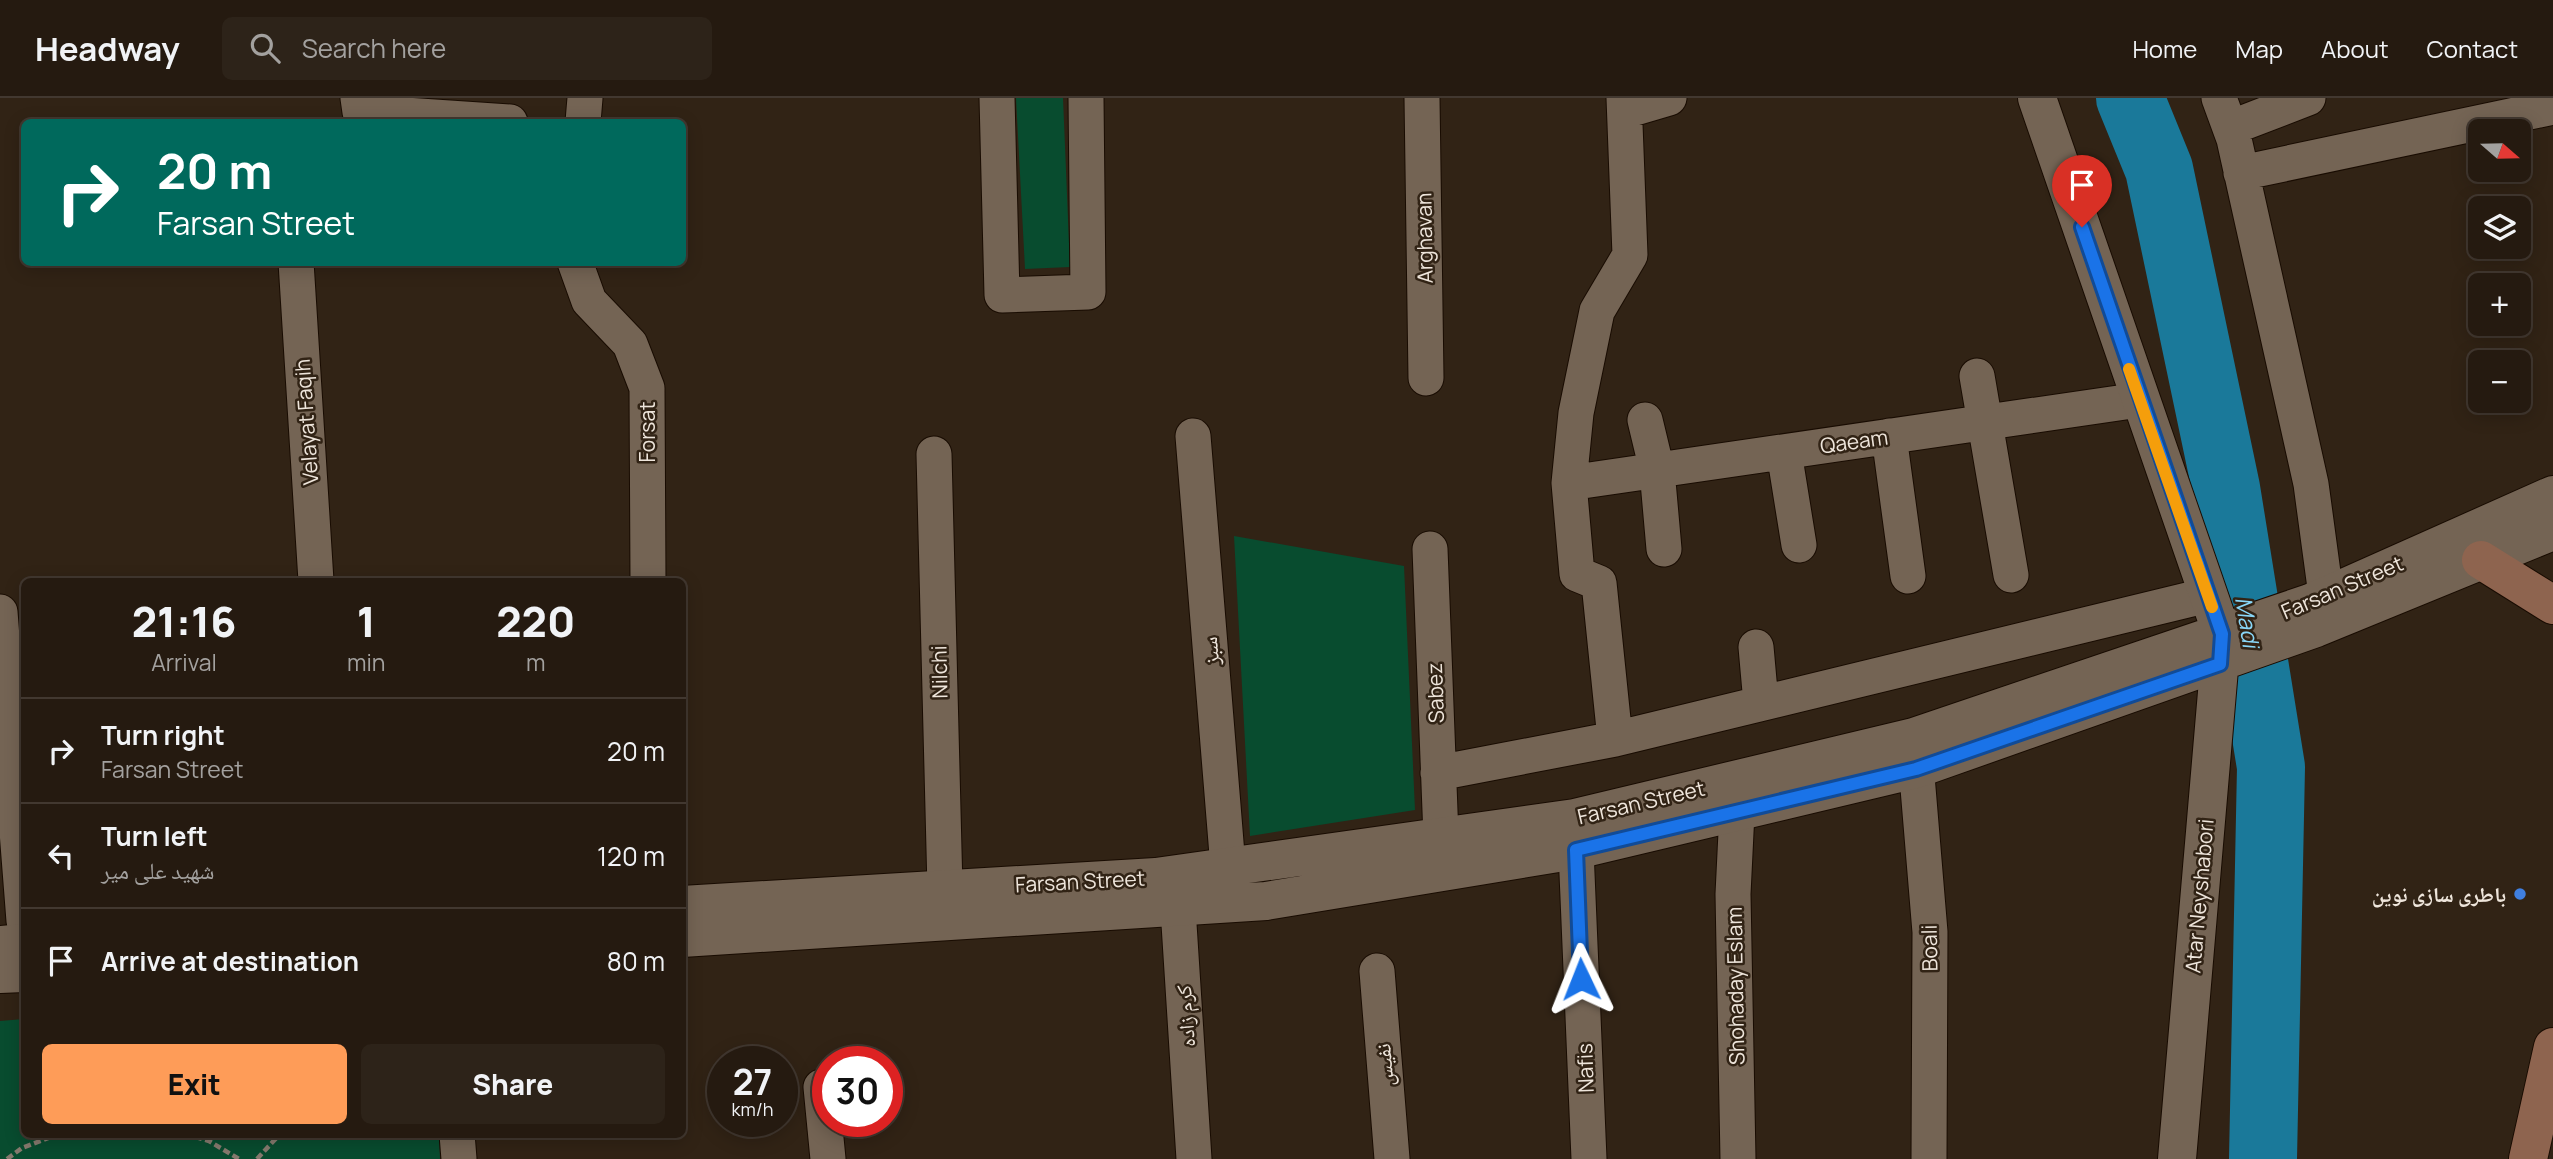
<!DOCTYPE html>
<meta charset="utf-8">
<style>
body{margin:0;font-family:Manrope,"Noto Naskh Arabic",sans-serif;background:#2d2319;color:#f1f3f6;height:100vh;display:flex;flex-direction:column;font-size:26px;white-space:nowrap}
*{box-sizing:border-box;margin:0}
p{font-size:23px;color:#a3a19f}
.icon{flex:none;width:38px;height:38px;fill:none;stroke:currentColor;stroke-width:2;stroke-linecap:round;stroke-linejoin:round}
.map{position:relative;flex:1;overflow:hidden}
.panel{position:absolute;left:21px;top:480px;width:665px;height:560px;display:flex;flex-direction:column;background:#251a10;border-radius:10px;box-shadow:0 4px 18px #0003,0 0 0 2px #423830}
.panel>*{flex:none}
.banner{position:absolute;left:21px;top:21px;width:665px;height:147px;border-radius:10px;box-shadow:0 4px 18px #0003,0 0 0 2px #423830;background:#00695c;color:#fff;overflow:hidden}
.needle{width:46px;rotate:110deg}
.buttons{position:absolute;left:2468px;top:21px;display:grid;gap:14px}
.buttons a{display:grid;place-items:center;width:63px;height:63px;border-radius:10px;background:#251a10;box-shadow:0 4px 18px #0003,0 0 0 2px #423830;font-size:35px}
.speed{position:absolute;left:707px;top:948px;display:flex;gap:14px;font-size:35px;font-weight:700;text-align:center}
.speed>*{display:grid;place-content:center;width:91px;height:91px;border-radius:50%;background:#251a10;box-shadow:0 4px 18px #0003,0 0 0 2px #423830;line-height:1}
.speed small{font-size:18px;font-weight:400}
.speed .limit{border:10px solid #d22;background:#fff;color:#111}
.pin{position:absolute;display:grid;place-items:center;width:60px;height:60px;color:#fff;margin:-72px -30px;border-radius:50% 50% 50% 0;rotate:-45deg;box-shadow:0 0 7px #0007}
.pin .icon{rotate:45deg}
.me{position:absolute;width:77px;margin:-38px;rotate:358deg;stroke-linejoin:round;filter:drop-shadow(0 0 5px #0008)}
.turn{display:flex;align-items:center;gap:24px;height:147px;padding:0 21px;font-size:32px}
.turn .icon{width:91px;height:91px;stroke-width:2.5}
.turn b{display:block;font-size:49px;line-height:60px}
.eta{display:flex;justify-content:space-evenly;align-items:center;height:119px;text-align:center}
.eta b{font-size:42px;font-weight:800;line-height:49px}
.action{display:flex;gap:14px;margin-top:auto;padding:14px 21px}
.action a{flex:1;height:80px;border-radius:10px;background:#fe9c58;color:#111;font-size:28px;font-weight:800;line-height:80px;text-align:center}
.action a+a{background:#2d2319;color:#f1f3f6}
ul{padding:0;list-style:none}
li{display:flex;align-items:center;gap:21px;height:105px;padding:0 21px;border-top:2px solid #423830}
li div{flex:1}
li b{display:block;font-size:26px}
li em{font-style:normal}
header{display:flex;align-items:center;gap:42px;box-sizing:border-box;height:98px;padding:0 35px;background:#251a10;border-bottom:2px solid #423830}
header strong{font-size:33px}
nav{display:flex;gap:38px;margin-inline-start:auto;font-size:24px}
.search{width:490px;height:63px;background:#2d2319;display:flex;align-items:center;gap:18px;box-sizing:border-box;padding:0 24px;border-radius:10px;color:#a3a19f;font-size:26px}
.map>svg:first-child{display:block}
</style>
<header>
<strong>Headway</strong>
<div class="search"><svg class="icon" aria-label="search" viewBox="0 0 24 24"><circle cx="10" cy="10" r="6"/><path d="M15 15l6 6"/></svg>Search here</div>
<nav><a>Home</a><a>Map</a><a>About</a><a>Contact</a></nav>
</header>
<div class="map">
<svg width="2553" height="1061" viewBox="0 0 2553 1061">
<rect width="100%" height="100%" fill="#312315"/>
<!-- green -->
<path fill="#084c2f" d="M1016,0H1063L1070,169L1025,171Z
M1234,438L1404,468L1415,712L1250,738Z
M24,921V1036H439L440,1061H0V923Z"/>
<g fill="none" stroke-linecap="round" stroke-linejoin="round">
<!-- river -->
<path stroke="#1a799a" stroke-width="68" d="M2130,0L2159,71L2226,390L2271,669L2263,1061"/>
<defs>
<path id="minor" d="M358,0L360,14L510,24
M997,0L1002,197L1088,194L1086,0
M1422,0L1426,280
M2219,0L2234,41L2311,386L2326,497
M1625,13L1669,0
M583,24L585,0
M2230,30L2308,0
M2241,75L2553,9
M296,164L316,483
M575,164L589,203L630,246L647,290L648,483
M1977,278L2011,477
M1645,322L1657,372L1664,451
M1193,338L1228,769
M1889,338L1908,478
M1784,354L1799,447
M934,356L945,791
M1569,385L2139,302
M1430,451L1441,739
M0,514L24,823
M1756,549L1761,605
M1615,641L1599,485L1577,476L1569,385L1576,315L1597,213L1630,157L1624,0
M1914,642L1930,834L1929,1061
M1438,675L1615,641L2208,497
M1737,714L1733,796L1738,1061
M1576,752L1589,1061
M1176,779L1194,1061
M1377,873L1392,1061
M821,989L828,1061
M457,1036L459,1061"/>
<path id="tertiary" d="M2037,0L2222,536L2177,1061
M682,807L1156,779L1575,720L1914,639L2310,505L2553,397
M682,840L1266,803L1576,752L1916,671L2316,530L2553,433
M0,847L24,845
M0,876L24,875"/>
<path id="secondary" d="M2481,462L2553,507
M2528,1061L2553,949"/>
</defs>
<!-- minor casing -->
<use href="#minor" stroke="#190c02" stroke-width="37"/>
<!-- tertiary casing -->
<use href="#tertiary" stroke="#190c02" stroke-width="40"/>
<!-- secondary casing -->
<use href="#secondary" stroke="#190c02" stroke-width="40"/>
<!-- path -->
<path stroke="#867a6e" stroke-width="4.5" stroke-dasharray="7 3.5" stroke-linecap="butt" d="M185,1036L209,1043L239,1061
M7,1061L22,1050L59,1036
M257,1061L280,1036"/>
<!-- minor -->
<use href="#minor" stroke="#746454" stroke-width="35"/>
<!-- tertiary -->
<use href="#tertiary" stroke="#746454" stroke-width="38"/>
<!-- secondary -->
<use href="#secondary" stroke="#8e644f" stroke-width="38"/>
</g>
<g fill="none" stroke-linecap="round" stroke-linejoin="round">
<defs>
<path id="route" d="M1581,881L1576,752L1916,671L2220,566L2222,536L2082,129"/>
</defs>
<!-- route casing -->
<use href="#route" stroke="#114b97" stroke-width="18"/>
<!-- route -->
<use href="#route" stroke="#1a73e8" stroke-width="12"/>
<!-- slow -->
<path stroke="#f59e0b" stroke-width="12" d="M2129,271L2212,509"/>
</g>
<!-- markers -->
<circle fill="#3f7fe0" stroke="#312315" stroke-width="2.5" cx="2520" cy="796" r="7"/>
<g text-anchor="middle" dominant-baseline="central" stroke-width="5" stroke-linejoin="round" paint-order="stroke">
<!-- street labels -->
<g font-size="21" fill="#eee5db" stroke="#312315">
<text transform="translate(1424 140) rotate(-91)">Arghavan</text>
<text transform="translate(306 324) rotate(-94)">Velayat Faqih</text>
<text transform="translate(647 334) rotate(-90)">Forsat</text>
<text transform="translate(1854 343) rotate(-8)">Qaeam</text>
<text transform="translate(2342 489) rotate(-23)">Farsan Street</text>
<text transform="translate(1210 553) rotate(-95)">سبز</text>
<text transform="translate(939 574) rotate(-91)">Nilchi</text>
<text transform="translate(1435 595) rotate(-92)">Sabez</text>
<text transform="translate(1641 704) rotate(-13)">Farsan Street</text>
<text transform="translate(1080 783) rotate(-3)">Farsan Street</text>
<text transform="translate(2199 798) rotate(-85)">Atar Neyshabori</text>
<text transform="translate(1929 850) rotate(-91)">Boali</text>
<text transform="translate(1735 888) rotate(-91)">Shohaday Eslam</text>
<text transform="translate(1185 918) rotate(-94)">کرم زاده</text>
<text transform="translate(1384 967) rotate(-95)">نفیس</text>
<text transform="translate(1585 970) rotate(-92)">Nafis</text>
</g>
<!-- poi labels -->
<g font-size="21" font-weight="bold" fill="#eee5db" stroke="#312315" text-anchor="end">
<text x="2506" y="796">باطری سازی نوین</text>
</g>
<!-- water labels -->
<g font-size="23" font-style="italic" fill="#89d7f8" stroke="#312315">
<text transform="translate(2248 524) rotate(81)">Madi</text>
</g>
</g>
</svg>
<div class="buttons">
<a><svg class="needle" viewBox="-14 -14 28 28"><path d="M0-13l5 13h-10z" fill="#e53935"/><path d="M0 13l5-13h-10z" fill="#a3a19f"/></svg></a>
<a><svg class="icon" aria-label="layers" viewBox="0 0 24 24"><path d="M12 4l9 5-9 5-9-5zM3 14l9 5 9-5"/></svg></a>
<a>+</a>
<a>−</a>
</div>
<div class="speed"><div>27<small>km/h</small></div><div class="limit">30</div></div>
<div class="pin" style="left:2082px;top:129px;background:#d93025"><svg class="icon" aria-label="arrive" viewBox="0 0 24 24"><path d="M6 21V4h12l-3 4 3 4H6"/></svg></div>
<svg class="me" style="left:1581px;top:881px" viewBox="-20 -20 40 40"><path d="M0-17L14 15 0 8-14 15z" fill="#1a73e8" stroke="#fff" stroke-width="4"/></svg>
<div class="banner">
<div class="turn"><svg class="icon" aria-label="right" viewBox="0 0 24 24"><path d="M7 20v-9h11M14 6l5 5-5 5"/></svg><div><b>20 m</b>Farsan Street</div></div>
</div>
<section class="panel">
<div class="eta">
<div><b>21:16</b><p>Arrival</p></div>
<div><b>1</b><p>min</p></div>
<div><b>220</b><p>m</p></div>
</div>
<ul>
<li><svg class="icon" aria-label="right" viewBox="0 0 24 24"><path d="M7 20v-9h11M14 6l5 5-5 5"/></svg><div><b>Turn right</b><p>Farsan Street</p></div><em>20 m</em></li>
<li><svg class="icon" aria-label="left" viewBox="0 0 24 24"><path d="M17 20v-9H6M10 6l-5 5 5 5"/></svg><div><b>Turn left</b><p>شهید علی میر</p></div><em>120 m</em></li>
<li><svg class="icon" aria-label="arrive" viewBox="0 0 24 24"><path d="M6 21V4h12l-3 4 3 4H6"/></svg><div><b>Arrive at destination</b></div><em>80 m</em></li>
</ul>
<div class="action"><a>Exit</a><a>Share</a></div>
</section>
</div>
